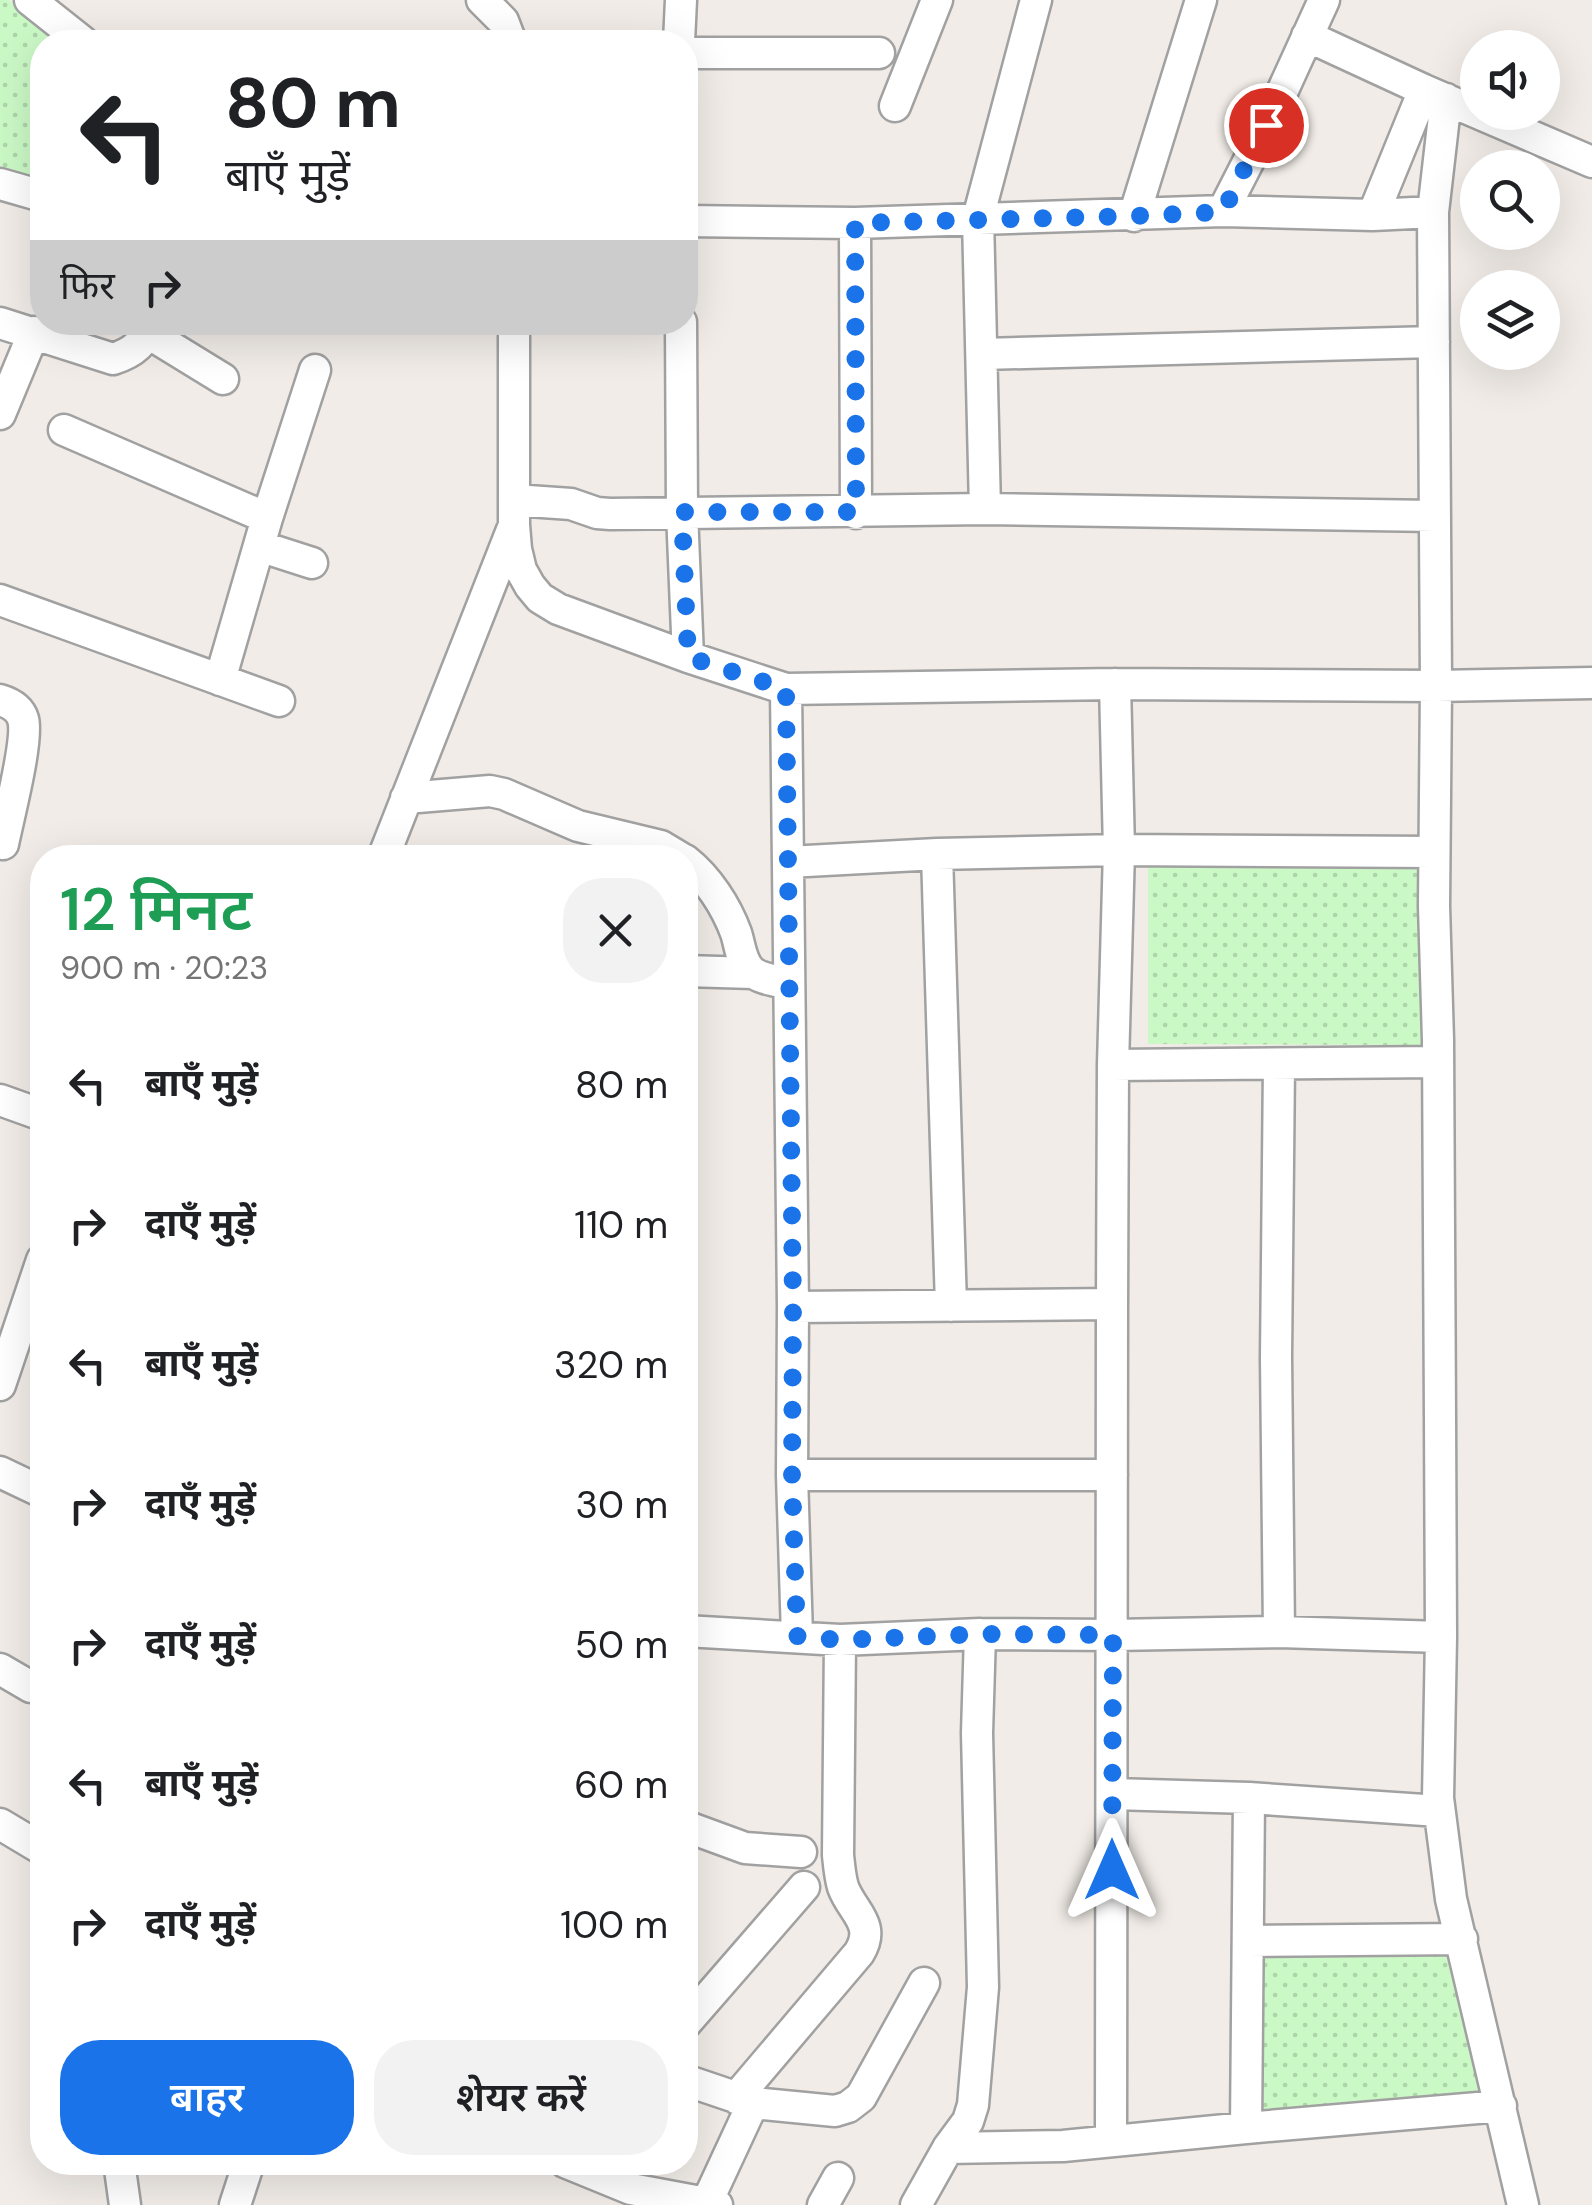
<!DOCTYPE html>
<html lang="hi">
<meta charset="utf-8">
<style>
body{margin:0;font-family:"DM Sans","Noto Sans Devanagari",sans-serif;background:#f2f2f2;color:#202124;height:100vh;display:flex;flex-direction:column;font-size:38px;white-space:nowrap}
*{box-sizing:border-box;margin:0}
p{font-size:32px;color:#757577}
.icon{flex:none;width:55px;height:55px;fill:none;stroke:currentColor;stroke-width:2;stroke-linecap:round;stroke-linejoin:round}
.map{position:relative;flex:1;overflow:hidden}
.sheet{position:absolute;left:30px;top:845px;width:668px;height:1330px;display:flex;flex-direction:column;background:#fff;border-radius:40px;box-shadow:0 10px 40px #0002}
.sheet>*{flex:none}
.guide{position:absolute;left:30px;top:30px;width:668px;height:305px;border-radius:40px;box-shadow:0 10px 40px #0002;background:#fff;color:#202124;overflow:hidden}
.buttons{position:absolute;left:1460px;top:30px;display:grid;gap:20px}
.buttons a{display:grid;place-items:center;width:100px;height:100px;border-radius:50%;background:#fff;box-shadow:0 10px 40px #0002;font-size:50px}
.pin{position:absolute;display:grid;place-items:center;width:85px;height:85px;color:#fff;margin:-42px;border:5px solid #fff;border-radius:50%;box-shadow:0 2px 10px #0007}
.me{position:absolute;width:110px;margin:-55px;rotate:0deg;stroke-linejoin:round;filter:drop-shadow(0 0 8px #0008)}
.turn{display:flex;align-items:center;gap:35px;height:210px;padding:0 30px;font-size:45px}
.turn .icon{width:130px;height:130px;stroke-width:2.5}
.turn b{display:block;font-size:70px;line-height:85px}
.then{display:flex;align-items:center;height:95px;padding:0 30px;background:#0003;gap:20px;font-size:38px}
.round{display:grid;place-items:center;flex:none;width:105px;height:105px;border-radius:40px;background:#f2f2f2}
.head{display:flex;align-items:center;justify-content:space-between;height:170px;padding:0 30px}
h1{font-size:60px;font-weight:600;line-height:75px;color:#1e9e55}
.primary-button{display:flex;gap:20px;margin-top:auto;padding:20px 30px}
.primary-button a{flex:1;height:115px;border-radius:40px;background:#1a73e8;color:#fff;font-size:40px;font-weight:600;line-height:115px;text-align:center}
.primary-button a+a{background:#f2f2f2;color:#202124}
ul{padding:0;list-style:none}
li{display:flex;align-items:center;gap:30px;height:140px;padding:0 30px}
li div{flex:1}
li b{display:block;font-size:38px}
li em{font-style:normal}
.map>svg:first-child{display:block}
</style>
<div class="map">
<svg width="1592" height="2205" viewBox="0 0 1592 2205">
<defs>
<pattern id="park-dots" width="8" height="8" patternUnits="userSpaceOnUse" patternTransform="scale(2.5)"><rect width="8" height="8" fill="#cbf9c6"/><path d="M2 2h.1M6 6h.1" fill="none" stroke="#aed5aa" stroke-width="1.8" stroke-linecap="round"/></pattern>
</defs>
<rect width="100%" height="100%" fill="#f1ece7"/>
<!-- park -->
<path fill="url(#park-dots)" d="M0,0H9L61,42H42V179L0,166Z
M1148,861L1421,862V1045L1148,1044Z
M1451,1951L1483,2092L1262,2110L1263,1954Z"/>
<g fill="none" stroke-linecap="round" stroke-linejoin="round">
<defs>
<path id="minor" d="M30,0L83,42
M482,0L503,21L511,42
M1307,36L1424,90L1592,162
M679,42L681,0
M685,53H879
M1446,99L1433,212L1436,686L1434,906L1438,1040L1440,1418L1441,1637L1438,1798L1451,1899L1523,2205
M895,106L937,0
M0,184L42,196
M1223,211L1267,125L1324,0
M1373,215L1424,90
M1134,216L1201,0
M685,221L855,223L1223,211L1373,215L1433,212
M855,223L856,513
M514,322V525L516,549L521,570L530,586L540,598L558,609L688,657L786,689L1115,684L1436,686L1592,683
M681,322L682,512L688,657
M0,323L113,359C135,352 143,343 154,322
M148,333L223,379
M983,354L1434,342
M0,414L34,332
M64,430L267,518
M514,500L571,504L597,513L610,514L985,509L1435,516
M985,509L978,218L1036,0
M259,546L312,563
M0,600L279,701
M220,680L267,518L315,370
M786,689L793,1307L792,1475L797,1636
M0,700C10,703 20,709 23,719C29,739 8,819 3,844
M406,798L490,791L504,794L578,826L661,846L681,858
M937,854L951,1306
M383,858L512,530
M685,860C708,878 726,906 736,933C740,945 741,962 751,971C760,979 777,981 789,984
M788,862L937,854L1119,850L1434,852
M685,971L753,973
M1113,1065L1438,1062
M0,1100L42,1115
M793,1307L1112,1304
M0,1385L42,1260
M0,1472L42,1492
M792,1475H1112
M685,1631L840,1640L980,1634L1113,1635L1279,1632L1441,1637
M1279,1632L1276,1358L1279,1064
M0,1669L31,1687
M1113,1794L1249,1798L1439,1811
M0,1824L42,1849
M685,1826L745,1848L801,1852
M1249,1941L1462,1939
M685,2024L804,1887
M685,2080L753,2103L835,2111L848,2107L861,2097L924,1983
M736,2098L859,1953C877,1924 852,1912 843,1887C840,1877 839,1865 838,1855L840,1640
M1246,2128L1249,1798
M1111,2140L1112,1304L1113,1065L1119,850L1115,684
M948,2148L1063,2146L1246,2128L1501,2106
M119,2162L125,2205
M565,2162L631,2189L717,2205
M707,2202L753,2103
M235,2205L249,2162
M823,2205L838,2178
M916,2205L948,2148L968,2121L973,2105L983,1987L977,1733L980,1634"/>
</defs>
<!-- minor casing -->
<use href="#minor" stroke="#a1a1a1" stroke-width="35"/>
<!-- minor -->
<use href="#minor" stroke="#fff" stroke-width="30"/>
</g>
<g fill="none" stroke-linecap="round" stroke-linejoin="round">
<!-- route -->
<path stroke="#1a73e8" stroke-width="18" stroke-dasharray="0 32.4" d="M1112,1870L1113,1635L980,1634L840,1640L797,1636L792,1475L793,1308L786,689L688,657L682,512H856L855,223L1134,216L1223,212L1266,125"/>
</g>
</svg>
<div class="buttons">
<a><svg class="icon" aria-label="sound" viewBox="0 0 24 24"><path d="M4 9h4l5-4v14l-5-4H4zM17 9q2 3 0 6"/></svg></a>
<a><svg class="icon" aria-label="search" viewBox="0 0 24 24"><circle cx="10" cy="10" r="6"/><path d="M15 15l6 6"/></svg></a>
<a><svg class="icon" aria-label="layers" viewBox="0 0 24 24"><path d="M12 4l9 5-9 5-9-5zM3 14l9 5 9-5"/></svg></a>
</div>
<div class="pin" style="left:1266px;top:125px;background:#d93025"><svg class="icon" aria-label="arrive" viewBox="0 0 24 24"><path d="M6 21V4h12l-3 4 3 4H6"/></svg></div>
<svg class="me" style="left:1112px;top:1870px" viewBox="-20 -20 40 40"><path d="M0-17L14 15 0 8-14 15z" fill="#1a73e8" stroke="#fff" stroke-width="4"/></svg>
<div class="guide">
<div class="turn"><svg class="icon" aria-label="left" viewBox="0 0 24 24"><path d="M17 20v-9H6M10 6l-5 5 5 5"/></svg><div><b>80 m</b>बाएँ मुड़ें</div></div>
<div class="then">फिर<svg class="icon" aria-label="right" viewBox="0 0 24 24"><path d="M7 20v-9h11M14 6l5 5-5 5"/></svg></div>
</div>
<section class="sheet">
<div class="head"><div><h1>12 मिनट</h1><p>900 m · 20:23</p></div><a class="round"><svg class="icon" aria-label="close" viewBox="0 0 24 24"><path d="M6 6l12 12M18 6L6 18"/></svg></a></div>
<ul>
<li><svg class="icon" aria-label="left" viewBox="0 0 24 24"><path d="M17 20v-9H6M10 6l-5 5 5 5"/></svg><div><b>बाएँ मुड़ें</b></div><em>80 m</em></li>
<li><svg class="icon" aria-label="right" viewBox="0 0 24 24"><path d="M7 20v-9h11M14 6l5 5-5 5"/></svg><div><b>दाएँ मुड़ें</b></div><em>110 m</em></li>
<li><svg class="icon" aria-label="left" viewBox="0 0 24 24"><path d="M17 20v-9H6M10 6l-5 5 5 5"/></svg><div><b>बाएँ मुड़ें</b></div><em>320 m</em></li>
<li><svg class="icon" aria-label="right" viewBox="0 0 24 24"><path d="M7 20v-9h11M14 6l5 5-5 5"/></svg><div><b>दाएँ मुड़ें</b></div><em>30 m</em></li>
<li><svg class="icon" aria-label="right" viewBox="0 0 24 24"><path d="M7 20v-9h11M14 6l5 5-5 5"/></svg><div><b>दाएँ मुड़ें</b></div><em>50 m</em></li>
<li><svg class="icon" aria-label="left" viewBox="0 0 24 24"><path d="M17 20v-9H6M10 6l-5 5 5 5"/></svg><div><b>बाएँ मुड़ें</b></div><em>60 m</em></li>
<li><svg class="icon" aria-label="right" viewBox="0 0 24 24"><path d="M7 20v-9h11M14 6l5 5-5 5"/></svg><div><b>दाएँ मुड़ें</b></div><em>100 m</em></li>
</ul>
<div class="primary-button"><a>बाहर</a><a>शेयर करें</a></div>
</section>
</div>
